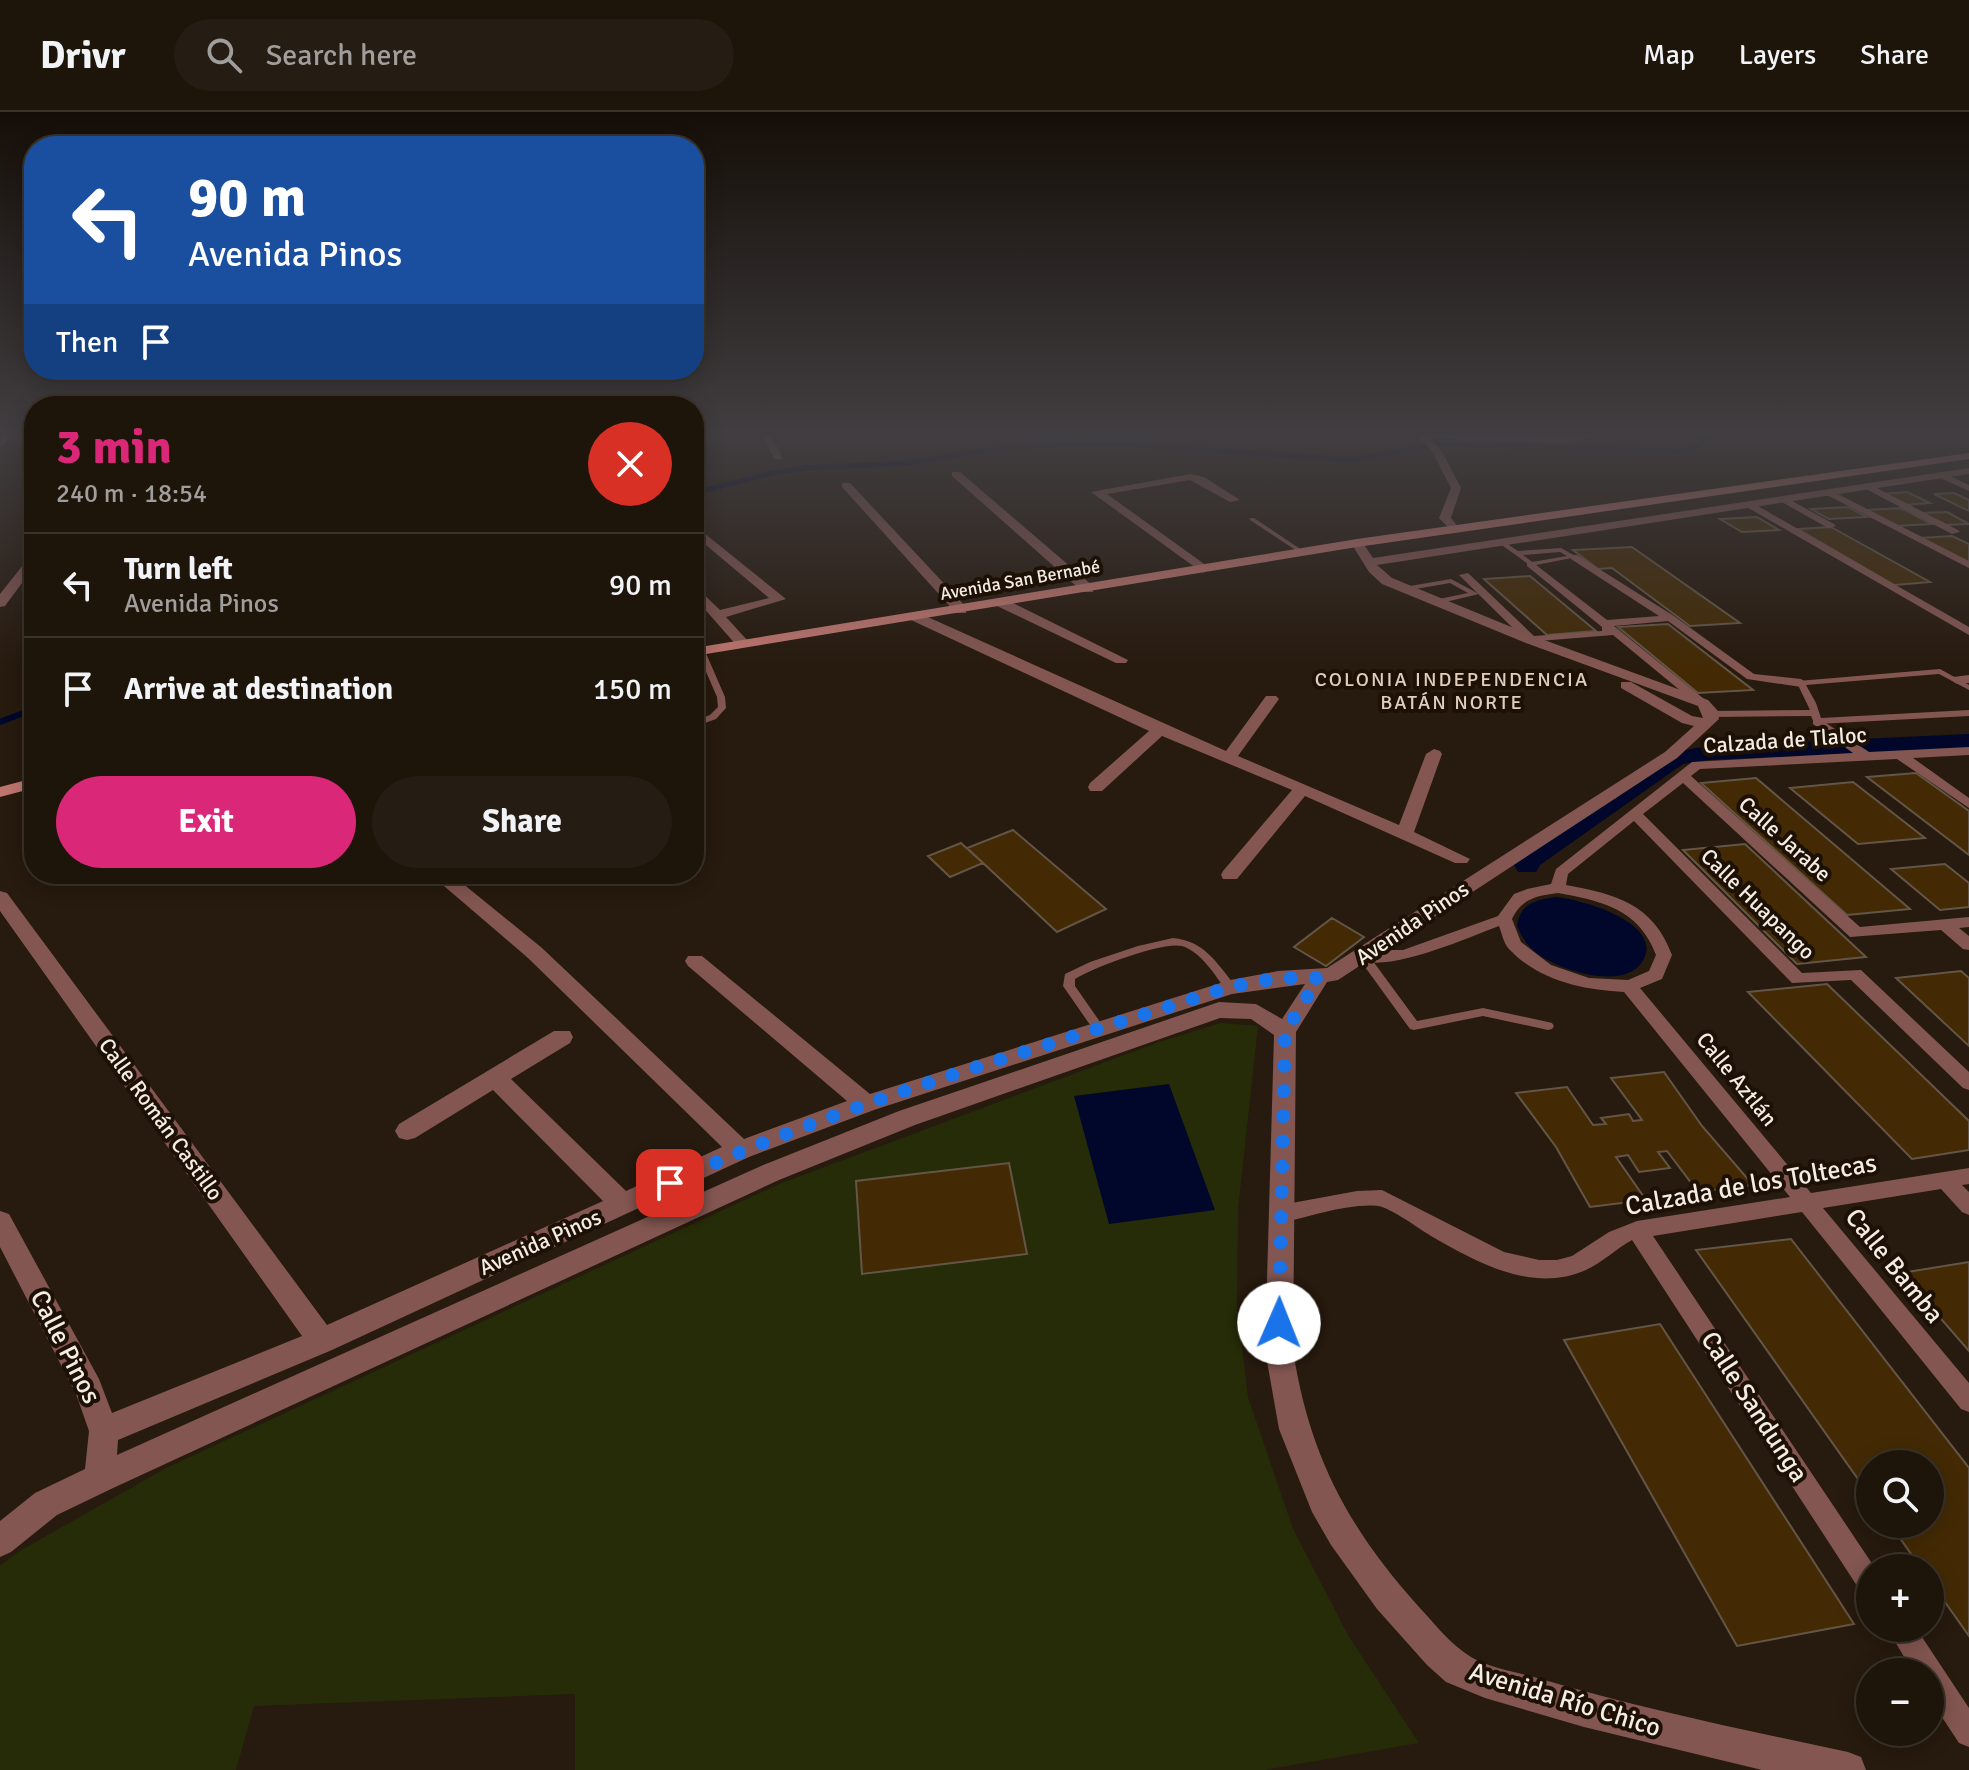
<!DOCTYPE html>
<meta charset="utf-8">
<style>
body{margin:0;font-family:Signika,sans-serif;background:#251d13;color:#f1f3f6;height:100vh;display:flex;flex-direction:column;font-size:30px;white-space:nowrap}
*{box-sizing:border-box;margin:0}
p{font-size:26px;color:#a09e9c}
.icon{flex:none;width:44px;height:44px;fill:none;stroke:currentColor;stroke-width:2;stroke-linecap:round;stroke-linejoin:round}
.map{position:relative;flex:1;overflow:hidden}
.details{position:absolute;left:24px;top:284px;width:680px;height:488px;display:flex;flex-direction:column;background:#1d140a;border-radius:32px;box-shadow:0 4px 20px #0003,0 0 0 2px #3b332b}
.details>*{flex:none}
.top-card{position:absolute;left:24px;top:24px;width:680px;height:244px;border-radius:32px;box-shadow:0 4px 20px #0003,0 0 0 2px #3b332b;background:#1a4fa0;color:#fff;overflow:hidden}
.tools{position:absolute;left:1856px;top:1338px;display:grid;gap:16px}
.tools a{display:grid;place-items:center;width:88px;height:88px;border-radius:50%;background:#1d140a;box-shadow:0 4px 20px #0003,0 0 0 2px #3b332b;font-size:40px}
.pin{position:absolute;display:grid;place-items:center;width:68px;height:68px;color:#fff;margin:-34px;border-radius:16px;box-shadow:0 4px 12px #0006}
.me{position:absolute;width:88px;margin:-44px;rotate:1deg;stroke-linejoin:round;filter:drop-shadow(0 0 6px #0008)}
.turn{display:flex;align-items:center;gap:28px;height:168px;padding:0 32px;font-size:36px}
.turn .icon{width:104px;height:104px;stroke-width:2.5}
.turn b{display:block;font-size:56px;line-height:68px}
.then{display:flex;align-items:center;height:76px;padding:0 32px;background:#0003;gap:16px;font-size:30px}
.round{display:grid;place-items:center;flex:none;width:84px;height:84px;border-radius:42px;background:#251d13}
.summary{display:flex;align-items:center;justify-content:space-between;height:136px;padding:0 32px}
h1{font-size:48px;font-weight:800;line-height:60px;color:#db2777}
.primary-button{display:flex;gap:16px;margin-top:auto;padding:16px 32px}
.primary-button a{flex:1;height:92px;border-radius:48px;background:#db2777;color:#fff;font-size:32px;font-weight:800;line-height:92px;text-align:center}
.primary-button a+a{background:#251d13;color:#f1f3f6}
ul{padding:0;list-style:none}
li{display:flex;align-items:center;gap:24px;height:104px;padding:0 32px;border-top:2px solid #3b332b}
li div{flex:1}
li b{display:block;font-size:30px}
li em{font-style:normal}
header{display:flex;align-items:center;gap:48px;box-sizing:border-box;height:112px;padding:0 40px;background:#1d140a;border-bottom:2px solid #3b332b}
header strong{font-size:38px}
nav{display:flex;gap:44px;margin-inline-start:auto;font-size:28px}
.search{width:560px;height:72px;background:#251d13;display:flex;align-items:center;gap:20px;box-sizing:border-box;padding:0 28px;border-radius:44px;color:#a09e9c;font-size:30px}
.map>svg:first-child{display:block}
</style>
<header>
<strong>Drivr</strong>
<div class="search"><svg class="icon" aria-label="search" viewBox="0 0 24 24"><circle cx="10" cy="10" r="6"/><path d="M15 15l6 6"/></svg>Search here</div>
<nav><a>Map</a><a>Layers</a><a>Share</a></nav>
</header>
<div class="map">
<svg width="1969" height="1658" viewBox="0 0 1969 1658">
<rect width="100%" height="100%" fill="#271a0e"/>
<!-- green -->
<path fill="#262c07" d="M1221,911L1258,914L1238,1097L1237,1194L1248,1285L1293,1417L1348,1523L1419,1631L1265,1658H575V1582L254,1594L236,1658H0V1454L18,1440L166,1356L779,1072L1159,930Z"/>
<!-- water -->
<path fill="#00072b" d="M1556,785C1580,787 1667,811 1642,850C1622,880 1555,857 1534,839C1526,832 1521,823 1517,814C1520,791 1536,788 1556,785Z
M1169,972L1215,1098L1109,1112L1074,984Z"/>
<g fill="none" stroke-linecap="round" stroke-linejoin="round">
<!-- stream-far1 -->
<path stroke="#00072b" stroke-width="5" d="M694,381L772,361L807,356L907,351L1002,336L1047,333L1122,332L1352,348L1438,332L1680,339L1693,337L1709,323"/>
<!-- stream -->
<path stroke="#00072b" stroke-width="6" d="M0,610L34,597"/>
<!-- canal -->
<path fill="#00072b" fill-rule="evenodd" d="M1969,622V636L1708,648L1683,652L1540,753L1536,760H1518L1513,751L1517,745L1668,641L1708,634Z"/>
</g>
<!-- building -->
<path fill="#432a05" stroke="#635647" stroke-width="2" d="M1907,380L1930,391L1905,393L1883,382Z
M1954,381L1969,388V399L1934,382Z
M1848,395L1867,405L1829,407L1811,397Z
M1901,396L1932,412L1896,414L1866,398Z
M1947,400L1969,412L1946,413L1921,401Z
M1757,405L1779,418L1742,420L1720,407Z
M1831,415L1930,470L1894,473L1798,417Z
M1952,424L1969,432V451L1919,426Z
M1632,435L1740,511L1690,514L1612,456L1598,457L1573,438Z
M1530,464L1596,519L1547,523L1484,467Z
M1668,512L1753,578L1698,581L1618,515Z
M1916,661L1969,699V743L1867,665Z
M1756,666L1910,797L1847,803L1701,671Z
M1853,670L1925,726L1858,732L1790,676Z
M1013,718L1106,797L1057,820L967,736Z
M961,731L983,751L950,765L928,744Z
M1745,732L1866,845L1797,852L1683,738Z
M1945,752L1969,771V795L1940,798L1891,757Z
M1332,806L1364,825L1326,854L1294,835Z
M1961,859L1969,866V934L1896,866Z
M1827,872L1969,1009V1038L1912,1047L1748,880Z
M1664,960L1702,1014L1753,1073L1698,1080L1667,1039L1658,1040L1670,1056L1639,1060L1628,1043L1616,1045L1646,1088L1590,1095L1556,1035L1516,981L1567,975L1593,1013L1606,1012L1601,1006L1629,1002L1633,1009L1642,1008L1611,966Z
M1009,1051L1027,1142L862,1162L856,1069Z
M1791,1127L1969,1356V1524L1930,1469V1456H1921L1890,1412H1930V1352H1870V1384L1696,1138Z
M1969,1150V1239L1901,1161Z
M1660,1212L1854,1512L1737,1534L1564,1228Z"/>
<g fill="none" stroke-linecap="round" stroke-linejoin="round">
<!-- service -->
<path fill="#835651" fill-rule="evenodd" d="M1250,406H1254L1305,440L1300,441L1250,408Z
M1499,429H1503L1518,439L1561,436L1577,445L1531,454L1499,431ZM1560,440L1567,444L1532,450L1523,443Z
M1451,467L1479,482L1437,492H1434V488L1468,481L1450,471L1404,479L1400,477L1404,475Z
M698,537L705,539L725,585L726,596L716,607L694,615V609L710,603L718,595L717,585L697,539Z
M1940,557L1969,573V578L1939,562L1806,573L1816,591L1821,606L1969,598V604L1817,612L1814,611L1811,604L1711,605L1707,602L1711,599L1810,598L1797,571L1798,569Z
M1173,826C1204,829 1216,850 1234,872L1236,875L1234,878H1226C1215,863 1201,840 1182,834C1163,829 1092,856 1075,867V874L1105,917L1103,920H1095L1063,874L1065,862L1090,850L1138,834Z
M1363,840L1367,841L1417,909L1483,896L1548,910L1552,911L1554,914L1552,917L1548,918L1483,904L1414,918L1410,917L1357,844Z"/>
<!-- pedestrian -->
<path fill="#835651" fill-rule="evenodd" d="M1941,360L1969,373V379L1938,365L1937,363Z
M1867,371L1958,418L1960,420L1952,422L1864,376L1863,374Z
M1828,377L1969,449V456L1825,382L1824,380Z
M1783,384L1834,412L1836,414L1828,416L1780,389L1779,387Z
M1745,390H1751L1969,515V523L1745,394Z
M1571,443H1577L1674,504L1754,562L1801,567L1807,571L1801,575L1747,567L1668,509L1614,514L1709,591L1703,595L1699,594L1613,523L1527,530L1459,463L1468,461L1534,524L1602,519V515L1527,454V450L1531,449L1607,508L1659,504L1571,447Z
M1969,563V571L1957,572L1951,568L1953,565Z
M1817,605L1869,640L1969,635V643L1913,646L1969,686V696L1897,647L1700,657L1691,664L1860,815L1969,805V815L1959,816L1969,824V838L1963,837L1941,818L1850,825L1683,671L1643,702L1802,861L1861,858L1969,960V978L1963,976L1851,868L1792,871L1634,709L1568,762L1566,773C1616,782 1653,792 1672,843L1662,867L1640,876L1811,1081L1969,1056V1072L1962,1073L1969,1080V1103L1962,1100L1941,1077L1823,1096L1969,1271V1300L1961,1297L1802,1100L1653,1124L1875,1456H1870V1484L1861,1480L1632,1128C1616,1137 1603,1150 1586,1158C1533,1182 1476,1150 1431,1124C1418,1116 1391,1096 1378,1094C1349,1091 1309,1105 1281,1111L1274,1108L1271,1102L1274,1096L1281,1093L1357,1079L1382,1078L1504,1140L1539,1148H1557L1572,1144L1609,1120L1637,1109L1790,1085L1624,880C1583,878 1539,869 1509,837C1504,832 1502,822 1499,814C1472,824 1376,867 1355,844L1363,838H1403L1498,804L1514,782L1527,777L1551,772L1556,757L1692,650L1853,641L1813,612V606ZM1558,781C1602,789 1639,797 1656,843L1649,859L1628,868L1589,866L1551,853L1521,830L1512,807C1522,786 1537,784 1558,781Z
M1887,1516H1916L1969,1596V1635L1959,1631L1930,1587V1560H1913Z"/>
<!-- minor -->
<path fill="#835651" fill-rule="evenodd" d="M2,323H12L0,335Z
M761,323H771L783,347H775Z
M1416,323H1597L1564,331L1430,326L1441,338L1461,376L1451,406L1459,416L1453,420L1439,406L1451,376L1432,339Z
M1969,356V362L1377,453L1392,466L1536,525L1708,588L1718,599L1719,607L1677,646L1338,868L1327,870L1296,920L1293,1238C1309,1343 1348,1416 1419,1495C1435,1512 1451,1533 1471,1545C1491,1557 1519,1560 1541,1567C1642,1597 1745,1618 1848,1640L1861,1645L1866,1658H1762L1584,1615L1485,1586L1446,1570L1427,1553L1377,1497L1331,1433L1312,1400L1279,1317L1265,1238L1274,923L1251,907L1220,906L915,1013L779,1068L111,1377L57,1403L11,1440L0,1445V1409L35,1381L85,1357L89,1319L76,1282L0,1135V1099L9,1102L99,1267L112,1301L302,1224L0,799V779L7,781L327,1213L603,1089L493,978L415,1026L407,1028L399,1026L395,1019L399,1012L554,919H570L573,925L570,931L511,967L626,1079L722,1035L528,846L430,762H451L542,836L744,1027L847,989L688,854L685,849L688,844H702L870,982L1230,868L1278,859L1327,856L1665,640L1694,614L1682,611L1621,576V570H1631L1692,604L1703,606L1698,594L1526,531L1382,472L1369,460L1351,431L1353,428H1361L1373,446ZM1305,872L1282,907L1256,892L1219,890L899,999L761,1054L117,1343L118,1328L332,1238L749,1045L874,998L1232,882Z
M952,360H960L1093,474V480H1083L952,364Z
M1190,362L1204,365L1240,388L1230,390L1190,368L1107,382L1207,454L1209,457L1203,461L1091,380Z
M842,371H850L966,495V501H956L842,375Z
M694,413L786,487L726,505L748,529V535H738L694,485V473L720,498L769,486L694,423Z
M23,453L33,456L5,494L0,495V482Z
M997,488H1007L1128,548L1126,551H1116L997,494Z
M911,502H921L1226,639L1266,584H1276L1279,587L1238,644L1399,713L1426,642L1434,637L1440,639L1442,642L1414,720L1470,747L1467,751H1455L1305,684L1237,767H1223L1221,763L1223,759L1292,678L1162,624L1102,679H1090L1088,675L1090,671L1149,619L911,508Z"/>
<!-- secondary -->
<path fill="#be756e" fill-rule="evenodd" d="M1969,341V347L1357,435L694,544V536L1357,427Z
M34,666V676L0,685V675Z"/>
</g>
<!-- sky -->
<linearGradient id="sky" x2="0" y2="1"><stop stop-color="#150e08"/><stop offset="0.58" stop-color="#413e41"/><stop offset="1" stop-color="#413e41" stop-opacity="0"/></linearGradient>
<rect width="1969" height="555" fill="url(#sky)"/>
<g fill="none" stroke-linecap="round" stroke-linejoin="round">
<!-- route -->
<path stroke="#1a73e8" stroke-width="14" stroke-dasharray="0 25.2" d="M670,1071C850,988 1043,936 1230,875L1278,866H1319L1285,920L1279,1211"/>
</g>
<g text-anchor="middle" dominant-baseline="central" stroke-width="8" stroke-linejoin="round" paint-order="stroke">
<!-- far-street labels -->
<g font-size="18" fill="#f5ece4" stroke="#1d1106">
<text transform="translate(1020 468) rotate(-10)">Avenida San Bernabé</text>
</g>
<!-- far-neighbourhood labels -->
<g font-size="20" letter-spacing="2" fill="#dfcdbe" stroke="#1d1106">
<text x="1452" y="567">COLONIA INDEPENDENCIA<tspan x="1452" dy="23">BATÁN NORTE</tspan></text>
</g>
<!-- street labels -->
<g font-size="22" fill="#f5ece4" stroke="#1d1106">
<text transform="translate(1785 628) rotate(-4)">Calzada de Tlaloc</text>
<text transform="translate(1785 727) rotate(42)">Calle Jarabe</text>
<text transform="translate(1758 792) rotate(44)">Calle Huapango</text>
<text transform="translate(1412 811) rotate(-34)">Avenida Pinos</text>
<text transform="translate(1737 967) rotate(51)">Calle Aztlán</text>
<text transform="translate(161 1007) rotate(54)">Calle Román Castillo</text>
<text transform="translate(540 1130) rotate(-24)">Avenida Pinos</text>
</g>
<!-- near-street labels -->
<g font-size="26" fill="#f5ece4" stroke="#1d1106">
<text transform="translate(1751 1073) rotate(-10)">Calzada de los Toltecas</text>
<text transform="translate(1894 1154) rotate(51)">Calle Bamba</text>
<text transform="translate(65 1235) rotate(63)">Calle Pinos</text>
<text transform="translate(1754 1295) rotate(57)">Calle Sandunga</text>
<text transform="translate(1565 1588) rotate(17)">Avenida Río Chico</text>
</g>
</g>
</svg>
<div class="tools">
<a><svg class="icon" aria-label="search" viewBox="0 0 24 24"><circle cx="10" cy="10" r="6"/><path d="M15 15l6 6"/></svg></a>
<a>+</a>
<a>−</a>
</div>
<div class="pin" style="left:670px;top:1071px;background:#d93025"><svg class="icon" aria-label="arrive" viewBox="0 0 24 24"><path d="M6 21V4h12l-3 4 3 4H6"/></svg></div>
<svg class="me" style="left:1279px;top:1211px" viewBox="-20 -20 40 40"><circle r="19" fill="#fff"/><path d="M0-13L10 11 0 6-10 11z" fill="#1a73e8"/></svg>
<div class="top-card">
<div class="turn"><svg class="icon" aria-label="left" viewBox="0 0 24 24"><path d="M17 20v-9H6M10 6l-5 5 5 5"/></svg><div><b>90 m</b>Avenida Pinos</div></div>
<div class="then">Then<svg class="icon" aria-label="arrive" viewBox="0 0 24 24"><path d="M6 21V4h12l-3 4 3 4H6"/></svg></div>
</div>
<section class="details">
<div class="summary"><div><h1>3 min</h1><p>240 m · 18:54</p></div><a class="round" style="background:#d93025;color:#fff"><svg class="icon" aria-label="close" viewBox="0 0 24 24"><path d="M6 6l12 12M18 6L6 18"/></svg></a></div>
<ul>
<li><svg class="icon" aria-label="left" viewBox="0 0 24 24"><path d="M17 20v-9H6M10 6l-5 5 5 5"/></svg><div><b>Turn left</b><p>Avenida Pinos</p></div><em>90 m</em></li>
<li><svg class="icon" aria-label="arrive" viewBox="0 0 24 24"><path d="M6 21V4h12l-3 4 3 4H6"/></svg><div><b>Arrive at destination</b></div><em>150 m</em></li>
</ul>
<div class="primary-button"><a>Exit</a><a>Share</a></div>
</section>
</div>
